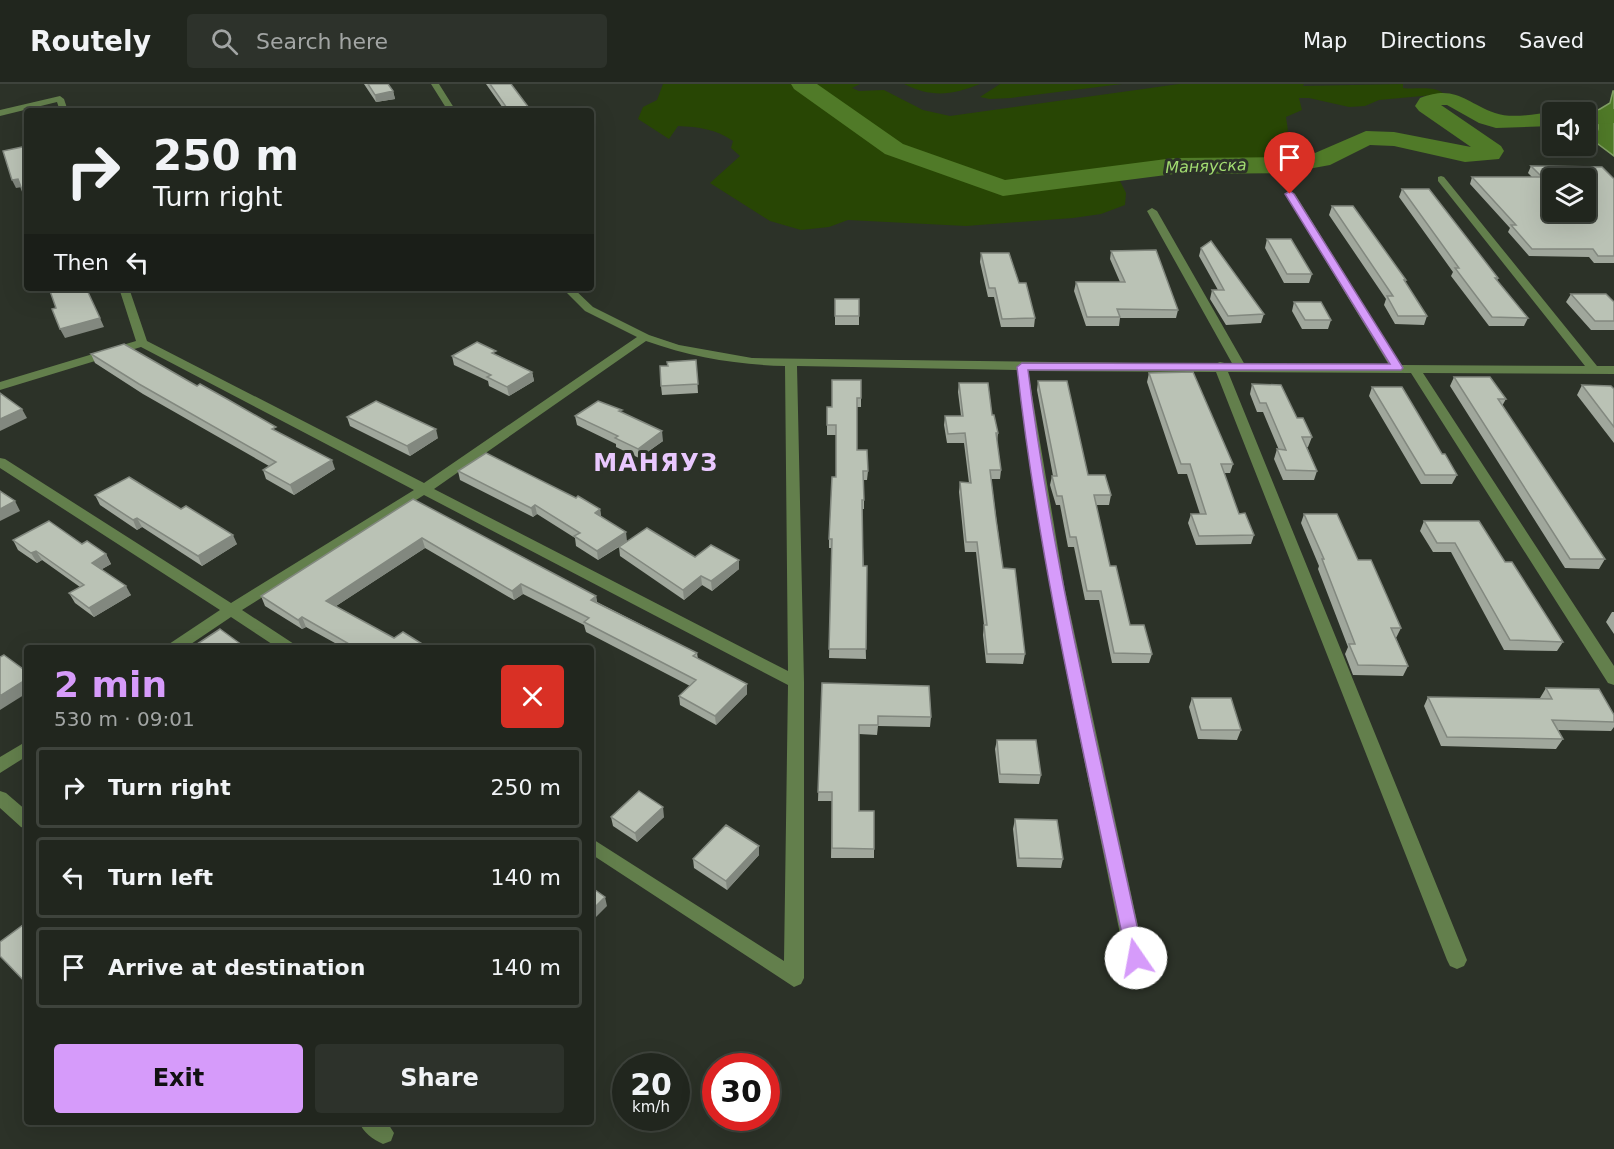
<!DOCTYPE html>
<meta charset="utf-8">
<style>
body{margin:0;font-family:"DejaVu Sans",sans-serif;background:#2d322b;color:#f1f3f6;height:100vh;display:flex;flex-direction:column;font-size:22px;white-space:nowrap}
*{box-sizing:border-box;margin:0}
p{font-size:20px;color:#a2a5a4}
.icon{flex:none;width:33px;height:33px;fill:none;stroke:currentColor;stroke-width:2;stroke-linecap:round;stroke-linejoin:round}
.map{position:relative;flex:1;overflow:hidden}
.side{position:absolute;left:24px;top:561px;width:570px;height:480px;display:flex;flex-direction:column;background:#21261e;border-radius:6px;box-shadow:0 6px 24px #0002,0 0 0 2px #3e433c}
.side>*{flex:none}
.hud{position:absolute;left:24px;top:24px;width:570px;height:183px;border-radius:6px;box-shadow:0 6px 24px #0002,0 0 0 2px #3e433c;background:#21261e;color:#f1f3f6;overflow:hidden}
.fabs{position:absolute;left:1542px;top:18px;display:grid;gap:12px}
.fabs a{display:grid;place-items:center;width:54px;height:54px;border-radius:6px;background:#21261e;box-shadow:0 6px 24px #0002,0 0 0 2px #3e433c;font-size:30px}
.speed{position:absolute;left:612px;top:969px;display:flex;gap:12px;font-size:30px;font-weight:700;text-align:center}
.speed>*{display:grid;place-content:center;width:78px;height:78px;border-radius:50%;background:#21261e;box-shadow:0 6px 24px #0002,0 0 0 2px #3e433c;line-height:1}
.speed small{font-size:15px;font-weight:400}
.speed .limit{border:9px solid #d22;background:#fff;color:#111}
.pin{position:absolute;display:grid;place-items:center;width:51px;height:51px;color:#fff;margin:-62px -26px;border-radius:50% 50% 50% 0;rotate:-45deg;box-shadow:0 0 6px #0007}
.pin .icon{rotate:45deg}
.me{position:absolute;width:66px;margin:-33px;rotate:348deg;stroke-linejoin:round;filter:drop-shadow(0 0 4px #0008)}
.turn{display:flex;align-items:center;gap:21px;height:126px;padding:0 30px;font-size:27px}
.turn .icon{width:78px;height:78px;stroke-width:2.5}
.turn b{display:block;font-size:42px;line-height:51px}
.then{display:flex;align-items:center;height:57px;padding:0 30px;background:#0003;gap:12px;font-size:22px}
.round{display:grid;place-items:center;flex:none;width:63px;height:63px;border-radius:6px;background:#2d322b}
.headline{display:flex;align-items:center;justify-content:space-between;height:102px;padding:0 30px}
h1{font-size:36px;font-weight:800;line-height:45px;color:#d69bfa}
.primary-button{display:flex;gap:12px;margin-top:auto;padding:12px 30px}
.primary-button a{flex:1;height:69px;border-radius:6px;background:#d69bfa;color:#111;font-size:24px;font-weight:800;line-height:69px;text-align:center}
.primary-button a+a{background:#2d322b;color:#f1f3f6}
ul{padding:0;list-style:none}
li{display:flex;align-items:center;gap:18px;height:81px;margin:0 12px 9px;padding:0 18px;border:3px solid #3e433c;border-radius:6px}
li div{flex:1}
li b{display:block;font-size:22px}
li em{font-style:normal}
header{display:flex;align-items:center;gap:36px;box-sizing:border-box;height:84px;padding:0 30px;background:#21261e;border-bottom:2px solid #3e433c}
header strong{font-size:28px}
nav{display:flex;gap:33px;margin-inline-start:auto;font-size:21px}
.search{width:420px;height:54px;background:#2d322b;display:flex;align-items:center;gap:15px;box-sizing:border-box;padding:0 21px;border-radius:6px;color:#a2a5a4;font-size:22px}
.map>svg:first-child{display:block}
</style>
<header>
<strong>Routely</strong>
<div class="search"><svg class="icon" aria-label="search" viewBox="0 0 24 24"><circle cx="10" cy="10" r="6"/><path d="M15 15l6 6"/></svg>Search here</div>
<nav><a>Map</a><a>Directions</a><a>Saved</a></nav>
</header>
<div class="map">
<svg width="1614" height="1065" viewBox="0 0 1614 1065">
<rect width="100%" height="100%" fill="#2c3228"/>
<!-- green -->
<path fill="#284604" d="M663,0H860L852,4L859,7L884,6L923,26L950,32L1179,0H1304L1303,2L1403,0V4C1417,6 1434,1 1444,10L1379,16L1365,22L1349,23L1309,14H1299L1302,26L1286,33L1288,47L1281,54L1312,70L1281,77L1176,79L1115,87L1126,109L1125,121L1101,130L1073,134L966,142L848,136L829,143L801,146L770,137L710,99L740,72L731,64L733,57C716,45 699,43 678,42L669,55L638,35L643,23L657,16Z
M904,0H980C952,11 932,14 904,0Z
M1000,0H1122L1011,14L990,15L980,13Z"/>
<!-- water -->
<path fill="#507a28" stroke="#809f63" stroke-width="1.5" d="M1613,7H1614V72L1594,57L1598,45V31L1595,28L1610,19Z"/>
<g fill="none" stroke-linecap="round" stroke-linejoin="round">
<!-- river -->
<path fill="#507a28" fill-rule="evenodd" d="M791,0H817L903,60L1005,96L1174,74L1286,73L1315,69L1366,47L1394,48L1471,63L1419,27L1415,22L1420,14C1455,0 1465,18 1495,29C1511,35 1535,30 1552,28H1554L1552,42L1496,44L1479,39L1447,21H1441L1501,62L1504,67L1499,75L1465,78L1394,62L1370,61L1330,81L1286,89L1174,90L1003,112L885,70L794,5Z
M1614,25V39L1586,41V28H1580Z"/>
<!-- minor -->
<path fill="#637f4c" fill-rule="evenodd" d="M431,0H439L456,27H448Z
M60,12L64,15L68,27H60L57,18L0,32V26Z
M1441,92L1444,93L1597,282H1614V290L1423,289L1614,582V601L1608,599L1411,289L1228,288L1467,876L1464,882L1457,885L1450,882L1447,876L1216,288L1028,287L1065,506L1145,874L1142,880L1135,883L1128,880L1125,874C1085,679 1042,484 1017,286L797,282L804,598V894L801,900L794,903L591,770V754L784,877L788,601L424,411L242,526L294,560L297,564H278L231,533L185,564H166L169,560L220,526L0,384V374L5,375L231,519L414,406L141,263L0,306V298L136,257L119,204H129L147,257L424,399L637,253L585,227L562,204H573L593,223L649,251L679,261L752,274L1215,280L1220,278L1233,281L1147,127L1152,124L1157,127L1245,281H1389L1285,110L1290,107L1295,110L1401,281L1585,282L1438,97V93ZM646,257C691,273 738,281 785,282L788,587L434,405Z
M27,657V672L0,689V673Z
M0,707L6,709L27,727V745L21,743L0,724Z
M359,1038H387L394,1049L391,1057L383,1060C372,1055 364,1049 359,1038Z"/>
</g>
<!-- wall -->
<path fill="#a0a79c" d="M364,0H388L393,7L395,15L376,18Z
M486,0H511L529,27H505Z
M1531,82L1614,95V179H1594L1589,173L1529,172L1508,148L1510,144L1470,100L1472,93H1532L1528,89Z
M1402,105L1498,194L1497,197L1528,234L1524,242H1489L1451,192L1453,188L1399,113Z
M1332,122L1406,196L1405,198L1427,232L1424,241L1395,240L1384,221L1386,215L1329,131Z
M1267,155L1312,190L1309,199H1284L1265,164Z
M1201,164L1264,230L1261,239L1226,241L1210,215L1212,206H1218L1199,172Z
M1111,167L1178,226L1176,234H1120L1119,242H1086L1074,207L1076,198H1120L1110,175Z
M981,169L1019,199L1035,234L1034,243H1001L994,213H988L980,178Z
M1571,210L1614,218V246H1591L1566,218Z
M835,215H859V241H835Z
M1294,218L1331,236L1328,245H1302L1292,227Z
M91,270L197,302L278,348L335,385L294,411L266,395L263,386L269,382L143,310L95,279Z
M497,271L532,288L534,297L509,312L489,302L488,297L454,281L452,272Z
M696,276L698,309L662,311L661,302L668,282Z
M1149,289L1233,380L1230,389H1224L1239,430L1254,451L1251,460L1196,461L1188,439L1191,430H1200L1187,390H1178L1147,298Z
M1454,293L1506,315L1502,322L1605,475L1599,485L1565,484L1450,302Z
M832,296L861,314V323H857V366L868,387L867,396H864V425H862L866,575L829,574L832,464H829V455L836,393V351H827V323H832Z
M1038,297L1088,391L1111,411L1109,421H1096L1110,482L1130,541L1152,570L1149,579H1112L1099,516H1085L1074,463H1068L1060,421H1056L1050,401L1052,392H1053L1037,306Z
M959,299L992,331L998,349L997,358L1001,386L1000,395H991L1003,484L1025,570L1023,580L986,579L983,551L984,541L976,468H965L959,408L960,398L969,399L964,359H947L944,341L945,332H961L958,308Z
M1252,300L1297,334L1312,353L1308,363H1307L1317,387L1314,396H1283L1274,375L1277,365L1279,366L1263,328H1257L1250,310Z
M1582,301L1614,305V359L1577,311Z
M1372,303L1442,370L1457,391L1452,400H1421L1369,312Z
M622,329L663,357L639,374L616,363V360L577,341L575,332Z
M347,333L438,354L410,372L350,342Z
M458,387L600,425L601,432L627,457L739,485L712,507L702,501L684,516L620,472L619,463L598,476L576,462L575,454L537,430L533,433L460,396Z
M95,411L181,425L237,460L202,482L142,443L137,446L100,421Z
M413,415L596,512L597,518L697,569L698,575L747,610L716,641L680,621L679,612L690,602L586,548L584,541L523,510L514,516L425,464L336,522L394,554L427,563V564H344L306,543L302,545L265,522L261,512Z
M1304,430L1358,476L1401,544L1396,554L1408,582L1403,592L1353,591L1345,570L1348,563L1318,485L1319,482L1301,439Z
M1424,437L1505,478L1563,558L1557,567L1504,566L1451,468H1433L1420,447Z
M13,456L82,460L106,470L111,480L102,485L131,511L94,533L75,519L69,509L80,503L42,476L37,479L18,466Z
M1612,528H1614V550L1606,538Z
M822,599L931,633L930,643L878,642L877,651L859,650V727L874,765V774H831L832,717H818Z
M1546,604L1614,631V643L1611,647L1558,646L1563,655L1556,665L1441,662L1424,622L1428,613L1541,615L1540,614Z
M1192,614L1241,646L1237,656L1198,655L1189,623Z
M997,656L1041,691L1039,700L999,699L995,665Z
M611,733H664L637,758L613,742Z
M1015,735L1063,775L1061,784L1017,783L1013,745Z
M759,771L727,806L694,784L693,775Z"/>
<!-- shaded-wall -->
<path fill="#82887f" d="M393,7L395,15L376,18L375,11Z
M529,24V27H514Z
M18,95L22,103L16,104L12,96Z
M100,234L104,243L65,254L60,245Z
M532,288L534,297L509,312L507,303Z
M22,325L27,334L0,347V335Z
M436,345L438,354L410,372L407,362Z
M662,347L663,357L639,374L638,365Z
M332,376L335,385L294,411L290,401Z
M15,417L20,427L0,437V425Z
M535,421L537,430L533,433L531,424Z
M600,425L601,435L595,429Z
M137,434L142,443L137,446L133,436Z
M626,448L627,457L598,476L597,467Z
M233,451L237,460L202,482L198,472Z
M422,454L425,464L330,526L326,517Z
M36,467L42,476L37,479L31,469Z
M106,470L111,480L97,488L92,479Z
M739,476V485L712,507L711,497Z
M701,492L702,501L684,516L683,506Z
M521,500L523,510L514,516L512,507Z
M126,502L131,511L94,533L89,524Z
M596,512L597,521L591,516Z
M302,533L306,543L302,545L298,536Z
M27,595V609L0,626V612Z
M747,600V610L716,641L715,632Z
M663,723L664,733L637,758L635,749Z
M759,762V771L727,806L726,797Z
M605,813L607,822L591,838V827Z
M168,1038H175L171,1042Z"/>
<!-- building -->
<path fill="#bac2b5" stroke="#82887f" stroke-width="1.5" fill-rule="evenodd" d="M368,0H388L393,7L375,11Z
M490,0H511L529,24L509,27Z
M27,62V119L18,95L12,96L3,67Z
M1531,82L1602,83L1614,95V172H1598L1593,165H1532L1511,141H1516L1472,93H1542ZM1552,94H1586V128H1552Z
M1402,105H1429L1498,194H1495L1528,234L1492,233L1455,184H1459Z
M1332,122H1353L1406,196H1404L1427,232H1398L1387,212H1393Z
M1267,155H1291L1312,190H1287Z
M1211,157L1264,230L1228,232L1212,206H1224L1201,164Z
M1156,166L1178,226L1117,225L1120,233H1087L1076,198H1125L1111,167Z
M981,169H1009L1019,199H1026L1035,234L1002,235L995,204H989Z
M49,204H86L100,234L60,245L52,225L56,224Z
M1571,210H1606L1614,218V237H1595Z
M835,215H859V232H835Z
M1294,218H1321L1331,236H1305Z
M477,258L496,267L492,269L532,288L507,303L487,293L491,291L452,272Z
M124,260L197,302L200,300L227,315L276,343L272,345L332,376L290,401L263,386L276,378L139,300L91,270Z
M696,276L698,300L661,302L660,282H668L667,278Z
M1193,288L1233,380H1221L1239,430L1245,429L1254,451L1199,452L1191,430H1206L1190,380H1181L1149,289Z
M1454,293H1490L1506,315H1498L1605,475H1570Z
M832,296H861V314H857V366H867L868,387H863L864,416H862L863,482H867L866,565H829L832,455H829L832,393H836V341H827V323H832Z
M1038,297H1067L1088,391H1105L1111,411H1094L1110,482H1116L1130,541H1144L1152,570L1114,569L1101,507H1087L1076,453H1070L1062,412H1057L1052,392H1057Z
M959,299H988L992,331H994L998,349H996L1001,386H990L996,435L1003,484L1015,485L1025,570H987L984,541H987L977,458H966L960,398L971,399L965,349L948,350L945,332H963Z
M1252,300L1281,301L1297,334H1303L1312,353H1302L1317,387L1286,386L1277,365L1286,366L1266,319H1260Z
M1582,301L1611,302L1614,305V343Z
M1372,303H1402L1442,370H1445L1457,391H1425Z
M0,309L22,325L0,335Z
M376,317L436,345L407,362L347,333Z
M598,317L622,326L619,327L662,347L638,365L615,354L618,352L575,332Z
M486,369L576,414L578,412L600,425L595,429L626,448L597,467L574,452L580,449L535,421L531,424L458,387Z
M129,393L181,425L186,422L233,451L198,472L137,434L133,436L95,411Z
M0,407L15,417L0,425Z
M413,415L596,512L591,516L697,569L693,572L747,600L715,632L679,612L696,596L584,538L589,534L521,500L512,507L422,454L326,517L394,554L403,548L427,563L425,564H356L302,533L298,536L261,512Z
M1304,430H1337L1358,476H1371L1401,544H1391L1408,582L1358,581L1349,560H1355L1322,475H1324Z
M49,437L82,460L87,457L106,470L92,479L126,502L89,524L69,509L84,501L36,467L31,469L13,456Z
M1424,437H1479L1505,478H1512L1563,558L1510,556L1455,459H1437Z
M647,444L695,473L711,461L739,476L711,497L701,492L683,506L619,463Z
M220,545L246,564H191Z
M4,571L27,588V595L0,612V573Z
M822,599L929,602L931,633L878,632V641H859V727H874V765L832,764V708H818Z
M1546,604L1599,605L1614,631V638L1552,636L1563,655L1447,653L1428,613L1552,615Z
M1192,614H1231L1241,646H1201Z
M997,656H1036L1041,691L1000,690Z
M639,707L663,723L635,749L611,733Z
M1015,735L1057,736L1063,775L1019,774Z
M726,741L759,762L726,797L693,775Z
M591,803L605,813L591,827Z
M27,838V900L0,872V858Z"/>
<!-- route -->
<path fill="#d69bfa" stroke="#8b65a2" stroke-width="1.5" d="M1290,107L1294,110L1403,284L1401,286H1028C1053,484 1102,679 1144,874L1142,879L1136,882L1129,879L1127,874C1086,678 1039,482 1017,283L1022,279L1390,280L1285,110Z"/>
<g text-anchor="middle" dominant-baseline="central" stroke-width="6" stroke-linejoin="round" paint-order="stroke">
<!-- far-water labels -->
<g font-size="16" font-style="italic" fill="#a2dc71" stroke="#2c3228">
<text transform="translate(1206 82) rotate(-2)">Маняуска</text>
</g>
<!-- district labels -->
<g font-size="24" font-weight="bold" letter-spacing="1.5" fill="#e9c8fe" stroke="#2c3228">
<text x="656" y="379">МАНЯУЗ</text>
</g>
</g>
</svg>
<div class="fabs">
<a><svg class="icon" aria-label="sound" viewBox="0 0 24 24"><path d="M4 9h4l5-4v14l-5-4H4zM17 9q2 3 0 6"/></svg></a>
<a><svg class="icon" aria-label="layers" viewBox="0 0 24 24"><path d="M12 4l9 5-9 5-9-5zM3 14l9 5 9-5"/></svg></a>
</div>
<div class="speed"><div>20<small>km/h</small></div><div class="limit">30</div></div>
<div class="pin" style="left:1290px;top:110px;background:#d93025"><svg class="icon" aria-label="arrive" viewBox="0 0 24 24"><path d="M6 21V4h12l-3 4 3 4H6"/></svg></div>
<svg class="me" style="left:1136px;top:874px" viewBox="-20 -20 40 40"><circle r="19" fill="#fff"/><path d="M0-13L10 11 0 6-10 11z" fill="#d69bfa"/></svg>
<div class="hud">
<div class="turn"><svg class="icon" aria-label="right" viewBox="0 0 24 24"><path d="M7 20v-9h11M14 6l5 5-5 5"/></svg><div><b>250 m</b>Turn right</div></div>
<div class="then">Then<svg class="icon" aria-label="left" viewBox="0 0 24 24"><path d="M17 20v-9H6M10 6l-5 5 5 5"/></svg></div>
</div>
<section class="side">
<div class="headline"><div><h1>2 min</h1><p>530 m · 09:01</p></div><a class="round" style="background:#d93025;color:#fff"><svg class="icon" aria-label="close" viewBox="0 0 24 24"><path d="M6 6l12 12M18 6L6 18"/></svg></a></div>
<ul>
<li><svg class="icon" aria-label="right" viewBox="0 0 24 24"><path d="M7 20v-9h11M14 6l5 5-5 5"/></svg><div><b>Turn right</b></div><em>250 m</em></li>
<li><svg class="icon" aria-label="left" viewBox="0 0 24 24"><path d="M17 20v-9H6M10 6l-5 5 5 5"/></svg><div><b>Turn left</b></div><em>140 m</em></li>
<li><svg class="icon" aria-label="arrive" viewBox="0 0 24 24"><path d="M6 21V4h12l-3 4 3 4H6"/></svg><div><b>Arrive at destination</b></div><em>140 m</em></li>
</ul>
<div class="primary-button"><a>Exit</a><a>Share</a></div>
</section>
</div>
